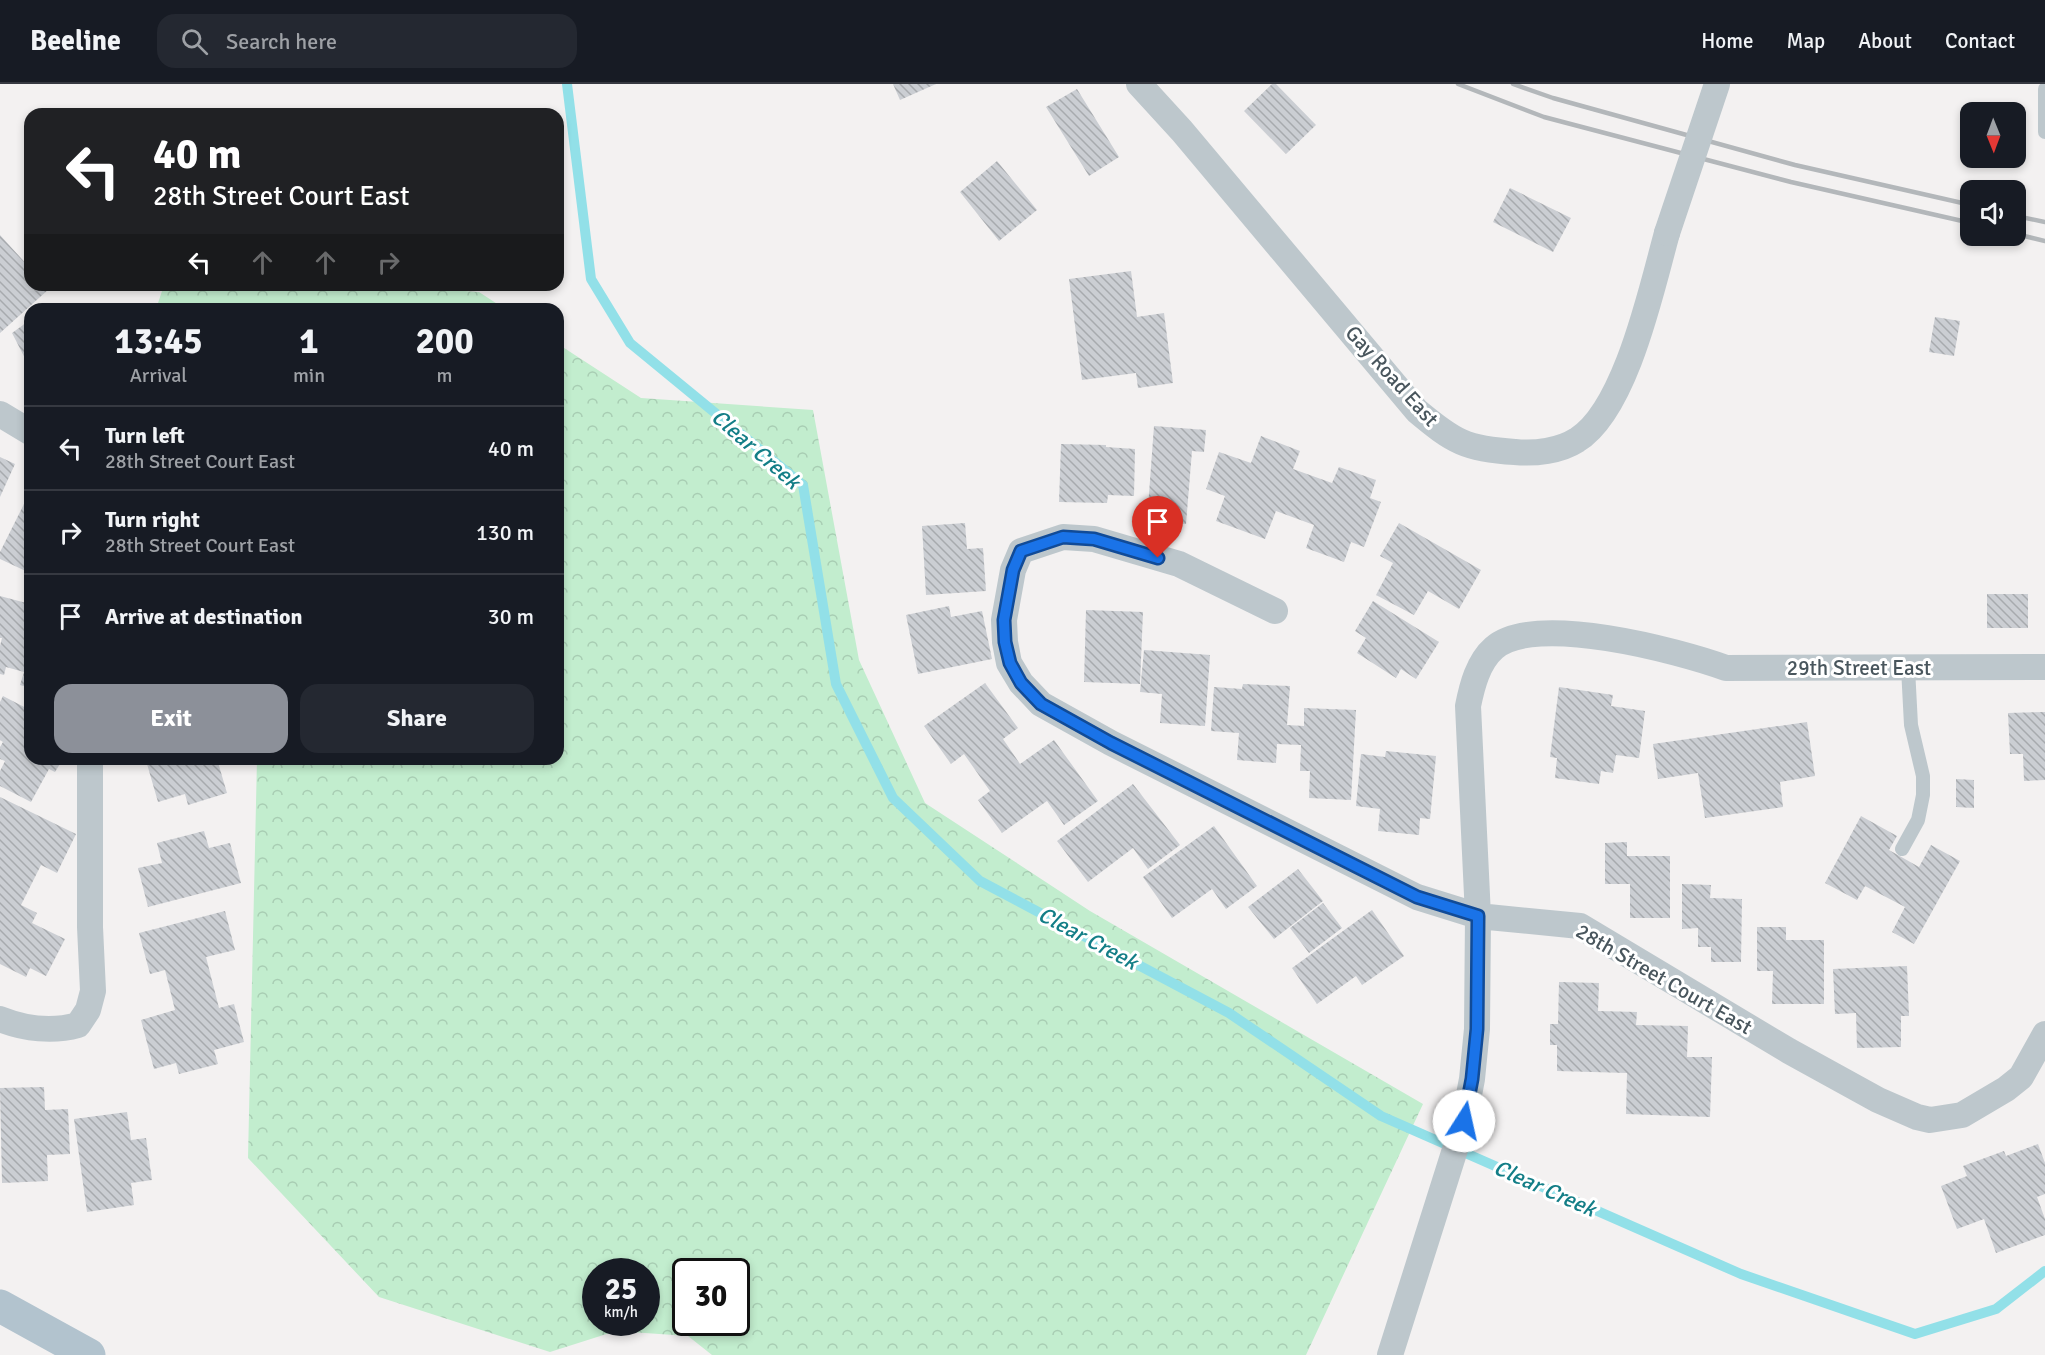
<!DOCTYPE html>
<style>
body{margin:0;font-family:Signika,sans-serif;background:#242831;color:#f1f3f6;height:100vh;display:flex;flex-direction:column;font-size:22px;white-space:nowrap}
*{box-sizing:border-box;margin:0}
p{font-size:20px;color:#9ea1a6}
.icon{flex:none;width:33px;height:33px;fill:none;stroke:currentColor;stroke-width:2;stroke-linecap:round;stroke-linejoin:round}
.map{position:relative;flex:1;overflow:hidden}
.panel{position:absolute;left:24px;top:219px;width:540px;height:462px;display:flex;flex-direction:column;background:#171b24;border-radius:18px;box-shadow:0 3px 9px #0003}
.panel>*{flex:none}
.top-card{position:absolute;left:24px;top:24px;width:540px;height:183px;border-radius:18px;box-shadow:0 3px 9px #0003;background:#202124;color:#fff;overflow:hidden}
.needle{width:39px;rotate:179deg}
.tools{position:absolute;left:1960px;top:18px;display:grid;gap:12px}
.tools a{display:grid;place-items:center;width:66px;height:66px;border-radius:12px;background:#171b24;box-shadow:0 3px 9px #0003;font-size:30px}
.speed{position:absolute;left:582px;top:1174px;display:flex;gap:12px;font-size:30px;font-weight:700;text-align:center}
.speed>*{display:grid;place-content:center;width:78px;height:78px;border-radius:50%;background:#171b24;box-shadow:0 3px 9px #0003;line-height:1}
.speed small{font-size:15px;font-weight:400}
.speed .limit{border:3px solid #111;border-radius:9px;background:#fff;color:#111}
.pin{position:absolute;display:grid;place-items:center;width:51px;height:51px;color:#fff;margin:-62px -26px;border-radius:50% 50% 50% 0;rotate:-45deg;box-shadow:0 0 6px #0007}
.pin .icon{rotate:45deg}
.me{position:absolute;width:66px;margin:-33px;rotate:10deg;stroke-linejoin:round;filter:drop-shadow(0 0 4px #0008)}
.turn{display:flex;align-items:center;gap:21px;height:126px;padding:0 30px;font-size:27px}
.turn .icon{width:78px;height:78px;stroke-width:2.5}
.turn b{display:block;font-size:42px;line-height:51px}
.lanes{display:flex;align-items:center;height:57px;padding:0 30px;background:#0003;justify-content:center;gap:30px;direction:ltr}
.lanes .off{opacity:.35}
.eta{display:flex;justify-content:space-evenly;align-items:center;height:102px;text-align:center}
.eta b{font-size:36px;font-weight:700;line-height:42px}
.action{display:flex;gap:12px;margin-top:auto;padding:12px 30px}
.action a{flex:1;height:69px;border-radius:18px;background:#8c9099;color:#fff;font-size:24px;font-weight:700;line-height:69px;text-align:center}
.action a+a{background:#242831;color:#f1f3f6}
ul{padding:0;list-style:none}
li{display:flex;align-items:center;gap:18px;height:84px;padding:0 30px;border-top:2px solid #363941}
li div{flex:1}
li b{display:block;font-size:22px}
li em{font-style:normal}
header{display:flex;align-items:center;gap:36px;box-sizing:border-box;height:84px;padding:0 30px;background:#171b24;border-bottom:2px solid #363941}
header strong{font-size:28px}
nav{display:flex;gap:33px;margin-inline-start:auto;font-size:21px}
.search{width:420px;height:54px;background:#242831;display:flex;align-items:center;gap:15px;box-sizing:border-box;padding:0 21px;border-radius:18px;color:#9ea1a6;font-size:22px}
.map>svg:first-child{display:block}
</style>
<header>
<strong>Beeline</strong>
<div class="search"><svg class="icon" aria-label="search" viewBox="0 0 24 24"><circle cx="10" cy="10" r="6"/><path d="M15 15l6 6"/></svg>Search here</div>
<nav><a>Home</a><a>Map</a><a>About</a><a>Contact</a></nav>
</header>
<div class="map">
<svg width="2045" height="1271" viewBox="0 0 2045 1271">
<defs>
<pattern id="forest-crowns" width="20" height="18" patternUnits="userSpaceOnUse" patternTransform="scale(1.5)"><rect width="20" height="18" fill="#c2edce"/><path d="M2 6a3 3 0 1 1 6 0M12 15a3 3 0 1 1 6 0" fill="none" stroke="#a8cdb3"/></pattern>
<pattern id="building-back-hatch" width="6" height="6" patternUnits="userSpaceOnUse" patternTransform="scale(1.5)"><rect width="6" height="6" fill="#cbced3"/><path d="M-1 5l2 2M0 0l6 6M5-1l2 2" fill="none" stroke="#a7aaae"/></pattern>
</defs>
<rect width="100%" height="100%" fill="#f3f1f1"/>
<!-- forest -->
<path fill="url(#forest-crowns)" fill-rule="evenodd" d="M164,201H381L479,208L505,225H156Z
M558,260L641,314L813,326L859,576L925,719L1090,827L1423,1020L1306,1271H712L688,1252L616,1247L550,1268L379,1213L248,1074L257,675H558ZM596,1188H646V1239H596ZM686,1188H736V1239H686Z"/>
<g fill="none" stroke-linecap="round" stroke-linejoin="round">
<!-- stream -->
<path stroke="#92e0e8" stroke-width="10" d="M567,0L591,195L630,259L803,401L836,600L893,714L980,797L1229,929L1381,1032L1741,1190L1915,1250L1996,1225L2045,1187"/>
</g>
<!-- building -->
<path fill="url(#building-back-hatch)" d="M893,0H936L900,16Z
M1272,0H1276L1316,41L1286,70L1244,27Z
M1077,5L1119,73L1089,92L1046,23Z
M997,77L1037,126L999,157L960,108Z
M1510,104L1571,134L1553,168L1493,138Z
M0,151L30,184V201H46L49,205L0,249Z
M1131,187L1137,233L1164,229L1173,299L1138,304L1136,289L1082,296L1069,195Z
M1935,233L1960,237L1954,272L1929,268Z
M30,236V284L12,249Z
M1154,342L1206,346L1204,368L1192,367L1186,440L1147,437Z
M1261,352L1300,367L1293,385L1332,399L1339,383L1376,396L1370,414L1381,418L1364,463L1351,458L1344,478L1306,464L1314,441L1276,427L1265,455L1216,437L1225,412L1206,405L1219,368L1251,379Z
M1061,360L1106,361V363L1135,365L1134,412L1108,411L1107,419L1059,418Z
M0,373L15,380L0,413Z
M30,408V489L0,475V468Z
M965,439L967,465L983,464L986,507L926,511L922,442Z
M1399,439L1481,486L1459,525L1428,507L1414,531L1376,511L1393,479L1380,472Z
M1987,510H2028V544H1987Z
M0,512L30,520V604L20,601L24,588L6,583L4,591L0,590V562L2,554H0Z
M1373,517L1439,558L1416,595L1401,585L1396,594L1357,569L1366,554L1355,547Z
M949,522L951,533L982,527L992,575L918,590L906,531Z
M1086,526L1143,528L1140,600L1084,598Z
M1144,566L1210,571L1205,642L1160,639L1162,610L1140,608Z
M985,599L1018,644L1003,655L1020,680L1054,656L1098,717L1064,741L1047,717L1002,749L978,716L990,707L964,670L951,680L924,642Z
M1243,600L1290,602L1287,641L1304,642V624L1356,626L1351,716L1309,714L1310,687H1300L1301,661L1277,660L1276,679L1237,676L1239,649L1211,647L1214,603L1242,605Z
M1559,603L1613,611L1611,622L1645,627L1639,674L1616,671L1613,689L1601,687L1599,700L1555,694L1557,674L1550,673Z
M3,612L30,626V675H63L55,688L49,685L31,718L0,702V687L5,677L0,675V663L3,658L0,656V618Z
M2045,628V696L2024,697L2023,670H2010L2008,629Z
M1807,638L1815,692L1780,698L1783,723L1705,734L1698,689L1658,695L1653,660Z
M1386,667L1436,672L1430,735L1420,734L1419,751L1378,747L1380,725L1356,722L1361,670L1385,673Z
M164,675H217L227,709L188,721L185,710L158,718L147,680Z
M1956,695L1974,696V724L1956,723Z
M1133,700L1180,761L1148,785L1133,764L1088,798L1057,757Z
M0,713L76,750L57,789L41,781L21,821L37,829L32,839L65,855L46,892L30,884L26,893L0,880Z
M1861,732L1897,752L1889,766L1919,783L1931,761L1960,777L1914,860L1892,848L1905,823L1865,802L1857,816L1825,799Z
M1214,742L1257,802L1226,825L1212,805L1172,834L1143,793Z
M204,747L209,764L230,759L241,799L148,823L138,784L162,779L157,759Z
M1627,758V772H1670V834H1630V800H1605V759Z
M1298,785L1323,817L1274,855L1248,823Z
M1682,800L1711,801L1710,814L1742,815L1741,878H1711V863H1698V844L1682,845Z
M1323,819L1342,844L1309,869L1290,844Z
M1372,826L1404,872L1362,901L1356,892L1317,920L1292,884Z
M225,827L235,866L206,873L219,924L234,920L244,958L214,966L218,980L179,990L176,979L154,985L141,936L175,926L165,886L150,890L139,849Z
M1757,843H1786V856H1824V920H1772L1773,887H1757Z
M1907,882L1909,932H1901V963L1857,964L1856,929L1835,930L1833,885Z
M1559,898L1599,899L1598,927L1637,928L1636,941L1688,942L1687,973H1712L1710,1033L1626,1030L1627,989L1557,987V961H1550V940H1558Z
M44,1003L45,1026L68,1025L70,1070L47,1071L48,1097L2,1099L0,1004Z
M127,1028L131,1056L146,1054L152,1096L131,1099L134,1121L87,1128L74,1035Z
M2038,1060L2045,1079V1110L2037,1113L2045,1135V1151L1996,1169L1984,1135L1957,1145L1941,1102L1967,1092L1963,1082L2004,1067L2006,1072Z"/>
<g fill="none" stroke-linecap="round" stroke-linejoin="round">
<!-- lane -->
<path stroke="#bdc7cc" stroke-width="14" d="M2045,5V48
M1902,765L1918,736L1923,711V692L1911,641L1908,584"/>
<!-- street -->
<path stroke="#bdc7cc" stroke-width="26" d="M1139,0L1182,47L1417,327C1454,358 1466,365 1515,368C1535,370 1560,367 1577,356C1626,326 1652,203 1667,149
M0,330L30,348
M1275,527L1179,480L1094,455L1063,453L1021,467L1013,486L1004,536L1005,558L1009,579L1021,599L1041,620L1111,659L1417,813L1478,832L1580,842L1789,967L1878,1016L1917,1033L1930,1036L1962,1031L2006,1005L2021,993L2045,950
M0,935C25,945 53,948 78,941L88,926L93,907L90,843V675
M1390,1271L1464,1037L1472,995L1477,945L1478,832L1468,622C1472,602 1478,578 1494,564C1534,528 1679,567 1726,584L2045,583"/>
<!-- primary -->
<path stroke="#b2c3ce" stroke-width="33" d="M0,1222L89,1271"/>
<!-- rail -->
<path stroke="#b3b7ba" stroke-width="4.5" d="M1458,0L1544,33L1791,98L1971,139
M1513,0L1553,14L1795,81L1971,121
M2016,132L2045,138
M2016,150L2045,157"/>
<!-- street-bridge -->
<path stroke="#bdc7cc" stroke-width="26" d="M1667,149L1717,0"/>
</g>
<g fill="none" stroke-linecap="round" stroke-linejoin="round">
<defs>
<path id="route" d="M1158,474L1094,455L1063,453L1021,467L1013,486L1004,536L1005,558L1010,579L1021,599L1041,620L1111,659L1417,813L1478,832L1477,945L1472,995L1464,1037"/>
</defs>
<!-- route casing -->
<use href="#route" stroke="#114b97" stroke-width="15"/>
<!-- route -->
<use href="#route" stroke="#1a73e8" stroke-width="10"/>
</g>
<g text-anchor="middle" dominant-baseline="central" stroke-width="6" stroke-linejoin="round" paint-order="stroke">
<!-- street labels -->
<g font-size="21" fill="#49565d" stroke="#fff">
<text transform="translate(1392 292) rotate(48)">Gay Road East</text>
<text x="1859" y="584">29th Street East</text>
<text transform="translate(1664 895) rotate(30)">28th Street Court East</text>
</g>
<!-- water labels -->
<g font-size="22" font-style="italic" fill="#137e87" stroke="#fff">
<text transform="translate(756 365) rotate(41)">Clear Creek</text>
<text transform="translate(1088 854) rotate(28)">Clear Creek</text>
<text transform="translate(1545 1104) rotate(24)">Clear Creek</text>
</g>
</g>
</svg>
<div class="tools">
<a><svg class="needle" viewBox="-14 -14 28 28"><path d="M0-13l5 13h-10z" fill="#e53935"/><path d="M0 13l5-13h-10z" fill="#9ea1a6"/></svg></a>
<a><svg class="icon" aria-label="sound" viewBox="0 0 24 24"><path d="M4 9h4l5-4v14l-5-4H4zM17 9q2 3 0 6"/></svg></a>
</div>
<div class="speed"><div>25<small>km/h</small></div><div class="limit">30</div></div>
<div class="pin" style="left:1158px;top:474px;background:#d93025"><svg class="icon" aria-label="arrive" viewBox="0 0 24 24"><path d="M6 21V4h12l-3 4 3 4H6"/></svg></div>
<svg class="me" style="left:1464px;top:1037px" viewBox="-20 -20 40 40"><circle r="19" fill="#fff"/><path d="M0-13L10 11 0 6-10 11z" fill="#1a73e8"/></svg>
<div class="top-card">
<div class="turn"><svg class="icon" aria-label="left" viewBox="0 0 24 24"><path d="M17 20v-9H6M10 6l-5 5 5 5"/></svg><div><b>40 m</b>28th Street Court East</div></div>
<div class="lanes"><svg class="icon" aria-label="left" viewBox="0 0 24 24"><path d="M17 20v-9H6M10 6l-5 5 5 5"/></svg><svg class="icon off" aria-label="ahead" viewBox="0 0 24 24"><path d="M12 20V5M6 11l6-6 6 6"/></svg><svg class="icon off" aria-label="ahead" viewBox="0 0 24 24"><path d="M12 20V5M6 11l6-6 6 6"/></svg><svg class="icon off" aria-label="right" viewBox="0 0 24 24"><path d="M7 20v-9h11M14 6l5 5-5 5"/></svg></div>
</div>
<section class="panel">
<div class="eta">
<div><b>13:45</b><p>Arrival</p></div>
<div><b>1</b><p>min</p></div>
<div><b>200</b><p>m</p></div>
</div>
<ul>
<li><svg class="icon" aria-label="left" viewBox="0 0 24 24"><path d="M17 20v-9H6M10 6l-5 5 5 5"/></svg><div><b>Turn left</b><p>28th Street Court East</p></div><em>40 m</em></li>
<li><svg class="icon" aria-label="right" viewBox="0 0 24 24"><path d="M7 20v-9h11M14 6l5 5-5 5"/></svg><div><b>Turn right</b><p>28th Street Court East</p></div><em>130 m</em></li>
<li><svg class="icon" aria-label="arrive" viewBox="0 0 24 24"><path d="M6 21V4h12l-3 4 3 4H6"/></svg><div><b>Arrive at destination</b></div><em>30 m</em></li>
</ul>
<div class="action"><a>Exit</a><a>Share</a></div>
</section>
</div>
